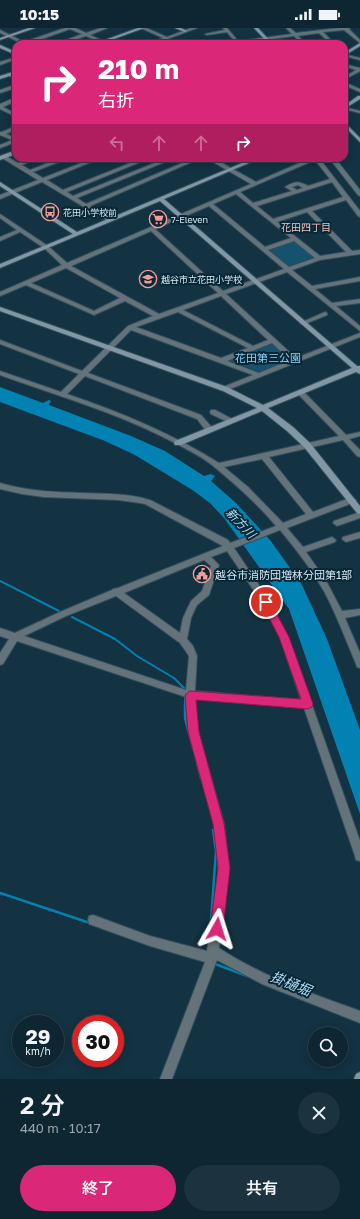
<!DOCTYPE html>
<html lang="ja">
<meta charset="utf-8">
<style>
body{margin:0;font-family:"Golos Text","Noto Sans JP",sans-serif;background:#1c323e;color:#f1f3f6;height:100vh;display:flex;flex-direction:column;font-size:15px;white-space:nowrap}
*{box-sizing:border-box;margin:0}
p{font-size:13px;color:#9ba5ac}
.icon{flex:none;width:22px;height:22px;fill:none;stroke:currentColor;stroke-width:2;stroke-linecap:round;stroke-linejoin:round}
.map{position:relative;height:1051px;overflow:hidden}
.details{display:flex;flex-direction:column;background:#0e2632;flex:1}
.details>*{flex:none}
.hud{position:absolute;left:12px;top:12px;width:336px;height:122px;border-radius:12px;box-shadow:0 2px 10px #0003,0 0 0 1px #2e434d;background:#db2777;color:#fff;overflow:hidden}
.controls{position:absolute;left:308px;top:999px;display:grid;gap:8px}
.controls a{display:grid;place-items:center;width:40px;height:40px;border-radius:50%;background:#0e2632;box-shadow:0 2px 10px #0003,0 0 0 1px #2e434d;font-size:20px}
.speed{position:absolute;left:12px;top:987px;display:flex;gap:8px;font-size:20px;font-weight:700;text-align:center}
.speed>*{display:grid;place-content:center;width:52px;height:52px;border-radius:50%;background:#0e2632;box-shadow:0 2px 10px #0003,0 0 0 1px #2e434d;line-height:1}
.speed small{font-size:10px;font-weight:400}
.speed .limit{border:6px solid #d22;background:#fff;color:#111}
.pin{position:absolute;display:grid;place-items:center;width:34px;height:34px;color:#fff;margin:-17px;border:2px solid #fff;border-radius:50%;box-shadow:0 1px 4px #0007}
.me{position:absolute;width:44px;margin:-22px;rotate:6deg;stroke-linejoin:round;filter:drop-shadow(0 0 3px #0008)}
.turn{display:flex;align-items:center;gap:14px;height:84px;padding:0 20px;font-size:18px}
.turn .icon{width:52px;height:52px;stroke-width:2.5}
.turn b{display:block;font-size:28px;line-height:34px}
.lanes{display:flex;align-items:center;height:38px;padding:0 20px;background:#0003;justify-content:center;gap:20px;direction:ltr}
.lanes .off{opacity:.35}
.round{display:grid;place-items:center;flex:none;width:42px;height:42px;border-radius:21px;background:#1c323e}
.headline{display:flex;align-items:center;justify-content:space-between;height:68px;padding:0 20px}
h1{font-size:24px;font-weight:600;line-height:30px}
.primary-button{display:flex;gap:8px;margin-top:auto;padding:8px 20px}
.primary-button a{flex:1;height:46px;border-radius:24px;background:#db2777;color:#fff;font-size:16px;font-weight:600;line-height:46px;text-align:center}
.primary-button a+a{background:#1c323e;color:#f1f3f6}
.status{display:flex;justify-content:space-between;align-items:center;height:28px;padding:0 20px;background:#0e2632;direction:ltr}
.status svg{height:11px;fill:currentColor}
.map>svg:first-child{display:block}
</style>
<div class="status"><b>10:15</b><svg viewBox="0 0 49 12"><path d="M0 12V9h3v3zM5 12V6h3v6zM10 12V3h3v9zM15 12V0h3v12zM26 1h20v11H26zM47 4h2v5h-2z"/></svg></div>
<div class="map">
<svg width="360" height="1051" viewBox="0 0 360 1051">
<rect width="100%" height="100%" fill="#133242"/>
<!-- green -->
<path fill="#14526e" d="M293,213L296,214L315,229L287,239L269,223Z
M271,316H274L289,330V333L260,344L229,333V332Z"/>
<!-- water -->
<path fill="#0282b2" d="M0,359L43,375L49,372L51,373L49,377L131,408L165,423L204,448L211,446L215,448L211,453L236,475L270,512L301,555L327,611L360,702V786L289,581L224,490L211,476L194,463L135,427L105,413L0,374Z"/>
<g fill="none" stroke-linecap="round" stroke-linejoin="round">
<!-- stream-far1 -->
<path stroke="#0282b2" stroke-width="2" d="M0,553L59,583
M72,589L115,611L137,628L174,650L185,661
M185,670V677"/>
<!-- stream -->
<path stroke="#0282b2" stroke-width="2.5" d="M185,676V690L188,702
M197,735L201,750
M0,865L90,895
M210,906L216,823L213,802
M215,936L250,949"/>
<defs>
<path id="street" d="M65,0H75L86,5L101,0H107L90,7L103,13L104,14L102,15L86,8L62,16H56L82,6L70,1L28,16H23L0,5V2L24,14Z
M141,0H146L167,9L191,0H197L154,16H148L163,10Z
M223,0H227L238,13L292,6L286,0H290L296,5L338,0H350L349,1L360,12V15L344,2L323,4L335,16H331L319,5L298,8L306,16H302L294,8L237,16L227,4L207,7L205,6L225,2Z
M110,10L121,15L122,16H117L109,12L108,11Z
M344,26L360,30V32L344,28Z
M16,29V31L0,37V34Z
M344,36L360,40V43L344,52V49L356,42L344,38Z
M9,45L16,48V51L7,47V46Z
M344,54L360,61V64L344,57Z
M14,57H16V60L0,65V62Z
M14,70H16V73L3,79L16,86V89L0,81V76Z
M344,79L360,83V85L344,81Z
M16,98V101L6,106L16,110V114L0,120V117L12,112L0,107V104H2Z
M2,128H6L18,135L30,130H37L22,137L30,142L61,130H69L33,144L43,150L94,130H101L47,152L63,162L143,130H150L67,164L73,168L167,130L172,131L77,170L86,176L194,130H201L90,178L111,191L112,192L109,194L42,154L0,171V167L38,152L2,130Z
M206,130H213L256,154L311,130H319L360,183V189L358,188L346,172L312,183L352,223L360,222V226L320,232L292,242L312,258L360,249V253L315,261L332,275L360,271V275L336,278L360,298V303L287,244L226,266L296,330L360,305V309L225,363L222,361L223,359L253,347L131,302L88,345L201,387L214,402L210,404H207L197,391L85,348L67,366C120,384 171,405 219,435L339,408L298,366L297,364L300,362H302L346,407L360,404V408L349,411L360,422V429L357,428L343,412L269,429L313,484L352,469L356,472L355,474L287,500L303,519L332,509L336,512L335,514L306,524L325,551L342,583L360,581V587L345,590L360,625V640L357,639L356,636C346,612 337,588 325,565C312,542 297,522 280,502L234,520L269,572L288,609L360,813V833L356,832L355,828L304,680L195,671L198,703L224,796L229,840L219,920C263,949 311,965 360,983V995L262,956L217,932L172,1051H160L205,934L150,918L89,896L88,892L89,888L93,887L150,908L207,923L219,840L214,796L188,703L186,669L17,613L3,636L0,637V625L9,611L0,608V600L15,605L60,584L112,562L113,561L118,560L223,518L145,476L140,475L118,472L44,469L22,466L0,461V455C27,463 54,464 82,465C105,466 127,465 150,472L228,512L230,515L276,498C257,475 235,456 212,437C201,428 186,421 173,414C118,385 58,368 0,347V343L61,364L79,346L0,316V312L82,343L128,298L153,288L125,273L94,287L26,257L0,268V264L62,237L44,220L20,204L0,213V209L17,202L0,190V186L48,218L67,235L251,156ZM315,132L330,151L308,158C298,153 295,153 285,159L292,163L253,175L240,164ZM332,154L343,169L273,191L257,178ZM298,157L303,160L297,162L292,159ZM236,166L291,210L265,219L213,176ZM209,178L284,241L223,263L155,201ZM307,184L346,224L320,228L277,194ZM151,203L218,265L159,286L71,238ZM294,213L315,230L289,239L268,222ZM66,240L120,270L94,283L31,255ZM221,268L268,312L253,318L183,282ZM178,284L248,320L221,330L136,299ZM272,315L290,332L259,345L227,333ZM262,431L306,486L283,495L248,459L224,439ZM227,523L263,576L280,609L301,672L195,663L197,628L193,618L187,611L191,590L197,577L209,567L219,537L211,529ZM204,532L211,538L202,563L191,573L183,590L180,605L124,565ZM116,568L180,615L189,628L186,662L24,608L66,588Z
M329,130H335L360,162V168L358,167Z
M325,284L327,285V287L305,296H301L300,295Z
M211,382H215L236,393L232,395H230L211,386L210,384Z
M360,484V490L337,498L333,495L334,493Z
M360,504V510L346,514L342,511L343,509Z"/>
<path id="secondary" d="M29,0H35L0,12V10Z
M138,0H144L100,16H94Z
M175,0H181L187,3L185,4Z
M254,0H258L273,16H269Z
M360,15V18L344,28V25Z
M0,17L16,24V27L0,20Z
M16,43V46L0,51V48Z
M358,68H360V71L344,81V78Z
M344,94L360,110V114L344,98Z
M16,122V126L0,132V128Z
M254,130H261L164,171L357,338H360V346L356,344L268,380L293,399L310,415L360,478V486L357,485L304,419L287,403L262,383L181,417H175L174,415L175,413L257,380L223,363L0,283V279L227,359L263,377L352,340L160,173L0,240V236L73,206L0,158V154L77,204Z
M360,1044V1051H354L356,1046Z"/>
</defs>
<!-- street casing -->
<use href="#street" stroke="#324f5e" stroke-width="2"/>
<!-- secondary casing -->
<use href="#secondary" stroke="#324f5e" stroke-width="2"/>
<!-- street -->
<use href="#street" fill="#64727a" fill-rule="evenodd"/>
<!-- secondary -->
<use href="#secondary" fill="#8197a4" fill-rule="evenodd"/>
</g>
<!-- route -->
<path fill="#db2777" stroke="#8e194d" d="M266,570L269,572L289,609L313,676L312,679L308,681L196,672L199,704L224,796L230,840L223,901L221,905L217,907L212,905L210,901L218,840L213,796L188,704L185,667L190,663L301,671L279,609L261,574Z"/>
<!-- icons -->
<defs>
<symbol id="bus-ring" viewBox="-11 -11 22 22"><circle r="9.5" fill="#082837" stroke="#f59b97" stroke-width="1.5"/><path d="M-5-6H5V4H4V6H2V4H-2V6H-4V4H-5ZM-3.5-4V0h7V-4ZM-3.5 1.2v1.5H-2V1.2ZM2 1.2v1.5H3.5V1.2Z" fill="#f59b97"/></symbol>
<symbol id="supermarket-ring" viewBox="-11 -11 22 22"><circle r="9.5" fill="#082837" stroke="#f59b97" stroke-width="1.5"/><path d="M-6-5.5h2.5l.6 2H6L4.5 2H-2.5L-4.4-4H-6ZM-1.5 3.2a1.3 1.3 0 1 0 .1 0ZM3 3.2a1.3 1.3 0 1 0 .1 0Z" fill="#f59b97"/></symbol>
<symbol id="school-ring" viewBox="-11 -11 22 22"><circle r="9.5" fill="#082837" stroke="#f59b97" stroke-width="1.5"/><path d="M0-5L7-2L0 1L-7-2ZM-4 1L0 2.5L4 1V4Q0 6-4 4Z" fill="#f59b97"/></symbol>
<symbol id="civic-ring" viewBox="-11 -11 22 22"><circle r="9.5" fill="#082837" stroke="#f59b97" stroke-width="1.5"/><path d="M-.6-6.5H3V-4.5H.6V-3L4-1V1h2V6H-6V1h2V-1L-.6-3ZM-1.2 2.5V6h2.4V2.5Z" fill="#f59b97"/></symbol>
</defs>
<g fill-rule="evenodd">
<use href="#bus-ring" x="40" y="174" width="20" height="20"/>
<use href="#supermarket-ring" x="148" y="181" width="20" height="20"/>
<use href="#school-ring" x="138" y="241" width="20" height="20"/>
<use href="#civic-ring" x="192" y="536" width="20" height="20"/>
</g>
<g text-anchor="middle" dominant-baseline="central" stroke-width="4" stroke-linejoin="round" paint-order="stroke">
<!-- far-poi labels -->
<g font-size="9" fill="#d7e9f3" stroke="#082837" text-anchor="start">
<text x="63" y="184">花田小学校前</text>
<text x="171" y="191">7-Eleven</text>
<text x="161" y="251">越谷市立花田小学校</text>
</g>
<!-- far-neighbourhood labels -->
<g font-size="10" fill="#f7c3bf" stroke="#082837">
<text x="306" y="199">花田四丁目</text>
</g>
<!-- park labels -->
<g font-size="11" fill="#8ad0f6" stroke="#082837">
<text x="268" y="329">花田第三公園</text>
</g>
<!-- poi labels -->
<g font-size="11" fill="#d7e9f3" stroke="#082837" text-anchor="start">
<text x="215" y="546">越谷市消防団増林分団第1部</text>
</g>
<!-- water labels -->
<g font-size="12" font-style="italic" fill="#aedcf5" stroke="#082837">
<text transform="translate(241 495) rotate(46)">新方川</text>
</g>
<!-- near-water labels -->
<g font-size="14" font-style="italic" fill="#aedcf5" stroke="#082837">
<text transform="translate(291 955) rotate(22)">掛樋堀</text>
</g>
</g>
</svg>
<div class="controls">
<a><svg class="icon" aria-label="search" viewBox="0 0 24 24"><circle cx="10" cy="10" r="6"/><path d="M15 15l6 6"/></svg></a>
</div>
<div class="speed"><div>29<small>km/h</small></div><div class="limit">30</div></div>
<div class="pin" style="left:266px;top:574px;background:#d93025"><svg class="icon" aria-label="arrive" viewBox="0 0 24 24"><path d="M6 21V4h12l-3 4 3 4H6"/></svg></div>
<svg class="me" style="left:217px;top:901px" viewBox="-20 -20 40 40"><path d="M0-17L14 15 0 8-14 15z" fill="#db2777" stroke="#fff" stroke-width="4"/></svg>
<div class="hud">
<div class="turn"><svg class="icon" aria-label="right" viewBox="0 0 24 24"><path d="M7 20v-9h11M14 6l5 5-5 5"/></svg><div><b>210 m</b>右折</div></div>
<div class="lanes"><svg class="icon off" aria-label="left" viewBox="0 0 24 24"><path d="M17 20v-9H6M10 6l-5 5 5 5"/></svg><svg class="icon off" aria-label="ahead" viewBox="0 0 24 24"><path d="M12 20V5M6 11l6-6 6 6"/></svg><svg class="icon off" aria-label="ahead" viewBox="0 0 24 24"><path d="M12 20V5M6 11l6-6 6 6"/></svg><svg class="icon" aria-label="right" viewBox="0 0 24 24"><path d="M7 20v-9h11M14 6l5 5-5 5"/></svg></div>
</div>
</div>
<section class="details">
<div class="headline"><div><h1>2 分</h1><p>440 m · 10:17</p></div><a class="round"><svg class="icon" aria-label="close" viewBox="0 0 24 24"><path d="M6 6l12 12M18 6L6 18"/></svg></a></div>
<div class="primary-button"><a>終了</a><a>共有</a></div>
</section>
